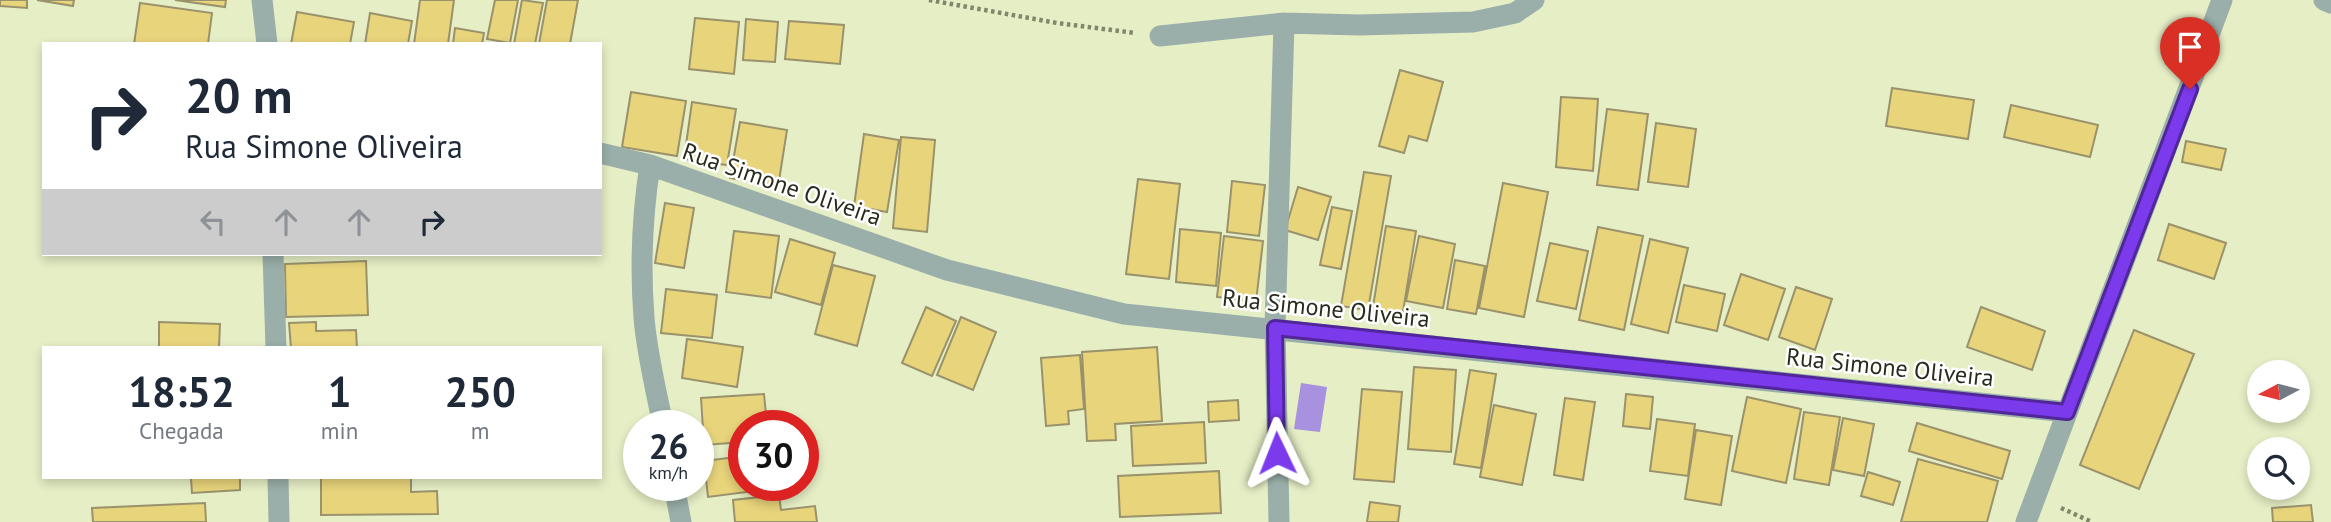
<!DOCTYPE html>
<html lang="pt">
<style>
body{margin:0;font-family:"PT Sans",sans-serif;background:#f2f2f3;color:#1f2937;height:100vh;display:flex;flex-direction:column;font-size:26px;white-space:nowrap}
*{box-sizing:border-box;margin:0}
p{font-size:23px;color:#747a83}
.icon{flex:none;width:38px;height:38px;fill:none;stroke:currentColor;stroke-width:2;stroke-linecap:round;stroke-linejoin:round}
.map{position:relative;flex:1;overflow:hidden}
.sheet{position:absolute;left:42px;top:346px;width:560px;height:133px;display:flex;flex-direction:column;background:#fff;border-radius:0px;box-shadow:0 4px 10px #0003}
.sheet>*{flex:none}
.guide{position:absolute;left:42px;top:42px;width:560px;height:214px;border-radius:0px;box-shadow:0 4px 10px #0003;background:#fff;color:#1f2937;overflow:hidden}
.needle{width:46px;rotate:263deg}
.buttons{position:absolute;left:2247px;top:360px;display:grid;gap:14px}
.buttons a{display:grid;place-items:center;width:63px;height:63px;border-radius:50%;background:#fff;box-shadow:0 4px 10px #0003;font-size:35px}
.speed{position:absolute;left:623px;top:410px;display:flex;gap:14px;font-size:35px;font-weight:700;text-align:center}
.speed>*{display:grid;place-content:center;width:91px;height:91px;border-radius:50%;background:#fff;box-shadow:0 4px 10px #0003;line-height:1}
.speed small{font-size:18px;font-weight:400}
.speed .limit{border:10px solid #d22;background:#fff;color:#111}
.pin{position:absolute;display:grid;place-items:center;width:60px;height:60px;color:#fff;margin:-72px -30px;border-radius:50% 50% 50% 0;rotate:-45deg;box-shadow:0 0 7px #0007}
.pin .icon{rotate:45deg}
.me{position:absolute;width:77px;margin:-38px;rotate:358deg;stroke-linejoin:round;filter:drop-shadow(0 0 5px #0008)}
.turn{display:flex;align-items:center;gap:24px;height:147px;padding:0 28px;font-size:32px}
.turn .icon{width:91px;height:91px;stroke-width:2.5}
.turn b{display:block;font-size:49px;line-height:60px}
.lanes{display:flex;align-items:center;height:66px;padding:0 28px;background:#0003;justify-content:center;gap:35px;direction:ltr}
.lanes .off{opacity:.35}
.eta{display:flex;justify-content:space-evenly;align-items:center;height:119px;text-align:center}
.eta b{font-size:42px;font-weight:700;line-height:49px}
.map>svg:first-child{display:block}
</style>
<div class="map">
<svg width="2331" height="522" viewBox="0 0 2331 522">
<rect width="100%" height="100%" fill="#e5eec5"/>
<!-- water -->
<path fill="#a891de" d="M1301,383L1327,387L1320,432L1294,429Z"/>
<!-- building -->
<path fill="#e8d47b" stroke="#9a926b" stroke-width="2" d="M0,0H27V8L0,6Z
M37,0H74L73,6Z
M175,0H226L225,7Z
M420,0H454L448,44H414Z
M495,0H518L510,43L487,39Z
M522,0L543,3L535,44H514Z
M547,0H578L570,44H539Z
M140,3L212,13L208,44H134Z
M297,12L354,22L350,44H291Z
M370,13L412,21L408,44H365Z
M695,18L739,22L734,74L689,69Z
M746,19L778,22L775,62L743,60Z
M789,21L844,25L840,64L785,59Z
M455,28L484,33L482,44H453Z
M1400,70L1443,82L1427,141L1409,136L1404,153L1379,146Z
M1892,88L1974,100L1968,139L1886,126Z
M631,92L686,101L677,156L622,147Z
M1561,97L1598,99L1593,171L1556,167Z
M692,102L736,109L727,165L684,159Z
M2011,105L2098,125L2090,157L2004,137Z
M1607,109L1648,114L1638,190L1597,185Z
M740,122L787,130L778,187L730,178Z
M1656,123L1696,129L1688,187L1648,182Z
M864,134L899,140L887,212L854,206Z
M901,137L935,140L927,232L893,228Z
M2186,141L2226,149L2221,170L2182,162Z
M1364,172L1391,176L1368,310L1341,306Z
M1138,179L1180,184L1169,279L1126,274Z
M1232,181L1265,185L1259,236L1227,232Z
M1503,183L1548,192L1524,317L1479,308Z
M1298,187L1331,197L1318,240L1285,230Z
M665,203L694,208L684,268L655,263Z
M1332,207L1352,211L1341,269L1320,265Z
M2169,224L2226,243L2214,279L2158,260Z
M1386,226L1416,231L1402,318L1372,313Z
M1598,227L1643,236L1624,330L1579,320Z
M1180,229L1221,233L1216,286L1176,282Z
M734,231L779,236L771,298L726,292Z
M1224,236L1263,241L1256,302L1217,297Z
M1419,236L1455,244L1443,308L1406,301Z
M790,239L835,253L821,305L775,292Z
M1650,239L1688,248L1668,333L1631,324Z
M1550,243L1588,251L1576,309L1537,301Z
M1455,260L1485,266L1476,314L1447,309Z
M366,261L368,315L286,317L285,264Z
M833,265L875,276L857,346L815,334Z
M1741,274L1785,289L1768,340L1724,325Z
M1684,285L1725,294L1717,331L1676,322Z
M1796,287L1832,299L1815,350L1779,337Z
M666,289L717,295L712,338L661,333Z
M926,307L956,321L932,376L902,363Z
M1981,307L2045,331L2032,370L1967,347Z
M961,317L996,332L973,390L937,375Z
M159,322L220,324L219,348H159Z
M316,322V331L356,330L357,348H291L289,323Z
M2134,330L2194,354L2139,489L2080,465Z
M687,339L743,347L737,387L682,378Z
M1157,347L1162,421L1115,424L1116,440L1087,441L1082,352Z
M1080,355L1084,409L1068,411L1069,424L1046,426L1041,358Z
M1414,367L1456,370L1451,452L1408,449Z
M1470,370L1496,374L1481,468L1454,464Z
M1362,389L1402,392L1394,482L1354,479Z
M764,394L767,425H744V442L704,445L701,398Z
M1626,394L1653,397L1650,429L1623,426Z
M1747,397L1801,409L1786,483L1732,471Z
M1565,398L1595,402L1583,480L1554,475Z
M1238,400L1239,420L1209,422L1208,402Z
M1494,405L1536,414L1522,485L1480,477Z
M1804,412L1840,417L1829,485L1794,479Z
M1843,418L1874,424L1864,476L1833,470Z
M1657,419L1695,424L1688,476L1650,471Z
M1204,422L1206,463L1133,466L1131,426Z
M1917,423L2010,451L2002,479L1909,451Z
M1696,430L1732,436L1721,505L1685,499Z
M744,456V485H800L708,497L704,461Z
M1918,459L1998,481L1987,522H1901Z
M1219,471L1221,513L1120,517L1118,476Z
M1868,472L1900,482L1893,505L1861,496Z
M191,478H240V490L192,493Z
M321,478H411V492L437,491L438,514L321,515Z
M779,495L781,510L815,506L817,522H735L733,500Z
M1370,502L1400,506L1398,522H1367Z
M205,503L206,522H93L92,508Z
M2311,505L2313,522H2273L2272,508Z"/>
<g fill="none" stroke-linecap="round" stroke-linejoin="round">
<!-- path -->
<path stroke="#80876b" stroke-width="4.5" stroke-dasharray="3.5 3.5" stroke-linecap="butt" d="M929,0L1057,23L1135,33
M2061,508L2092,522"/>
<!-- minor -->
<path stroke="#9aafa9" stroke-width="21" d="M262,0L267,44
M2324,0L2331,3
M1160,36L1284,23L1359,25L1473,22L1515,13L1534,0
M600,153L650,165L947,270L1124,314L2067,412
M650,165C642,216 640,266 644,318C647,354 656,390 663,425
M273,254L276,348
M278,478L279,522
M674,485L681,522
M1279,522L1275,328L1284,23
M2026,522L2222,0"/>
</g>
<g fill="none" stroke-linecap="round" stroke-linejoin="round">
<defs>
<path id="route" d="M1277,453L1275,328L2067,412L2190,89"/>
</defs>
<!-- route casing -->
<use href="#route" stroke="#51269a" stroke-width="18"/>
<!-- route -->
<use href="#route" stroke="#7c3aed" stroke-width="12"/>
</g>
<g text-anchor="middle" dominant-baseline="central" stroke-width="5" stroke-linejoin="round" paint-order="stroke">
<!-- street labels -->
<g font-size="24" fill="#282c1c" stroke="#fff">
<text transform="translate(782 184) rotate(19)">Rua Simone Oliveira</text>
<text transform="translate(1326 308) rotate(6)">Rua Simone Oliveira</text>
<text transform="translate(1890 367) rotate(6)">Rua Simone Oliveira</text>
</g>
</g>
</svg>
<div class="buttons">
<a><svg class="needle" viewBox="-14 -14 28 28"><path d="M0-13l5 13h-10z" fill="#e53935"/><path d="M0 13l5-13h-10z" fill="#747a83"/></svg></a>
<a><svg class="icon" aria-label="search" viewBox="0 0 24 24"><circle cx="10" cy="10" r="6"/><path d="M15 15l6 6"/></svg></a>
</div>
<div class="speed"><div>26<small>km/h</small></div><div class="limit">30</div></div>
<div class="pin" style="left:2190px;top:89px;background:#d93025"><svg class="icon" aria-label="arrive" viewBox="0 0 24 24"><path d="M6 21V4h12l-3 4 3 4H6"/></svg></div>
<svg class="me" style="left:1277px;top:453px" viewBox="-20 -20 40 40"><path d="M0-17L14 15 0 8-14 15z" fill="#7c3aed" stroke="#fff" stroke-width="4"/></svg>
<div class="guide">
<div class="turn"><svg class="icon" aria-label="right" viewBox="0 0 24 24"><path d="M7 20v-9h11M14 6l5 5-5 5"/></svg><div><b>20 m</b>Rua Simone Oliveira</div></div>
<div class="lanes"><svg class="icon off" aria-label="left" viewBox="0 0 24 24"><path d="M17 20v-9H6M10 6l-5 5 5 5"/></svg><svg class="icon off" aria-label="ahead" viewBox="0 0 24 24"><path d="M12 20V5M6 11l6-6 6 6"/></svg><svg class="icon off" aria-label="ahead" viewBox="0 0 24 24"><path d="M12 20V5M6 11l6-6 6 6"/></svg><svg class="icon" aria-label="right" viewBox="0 0 24 24"><path d="M7 20v-9h11M14 6l5 5-5 5"/></svg></div>
</div>
<section class="sheet">
<div class="eta">
<div><b>18:52</b><p>Chegada</p></div>
<div><b>1</b><p>min</p></div>
<div><b>250</b><p>m</p></div>
</div>
</section>
</div>
